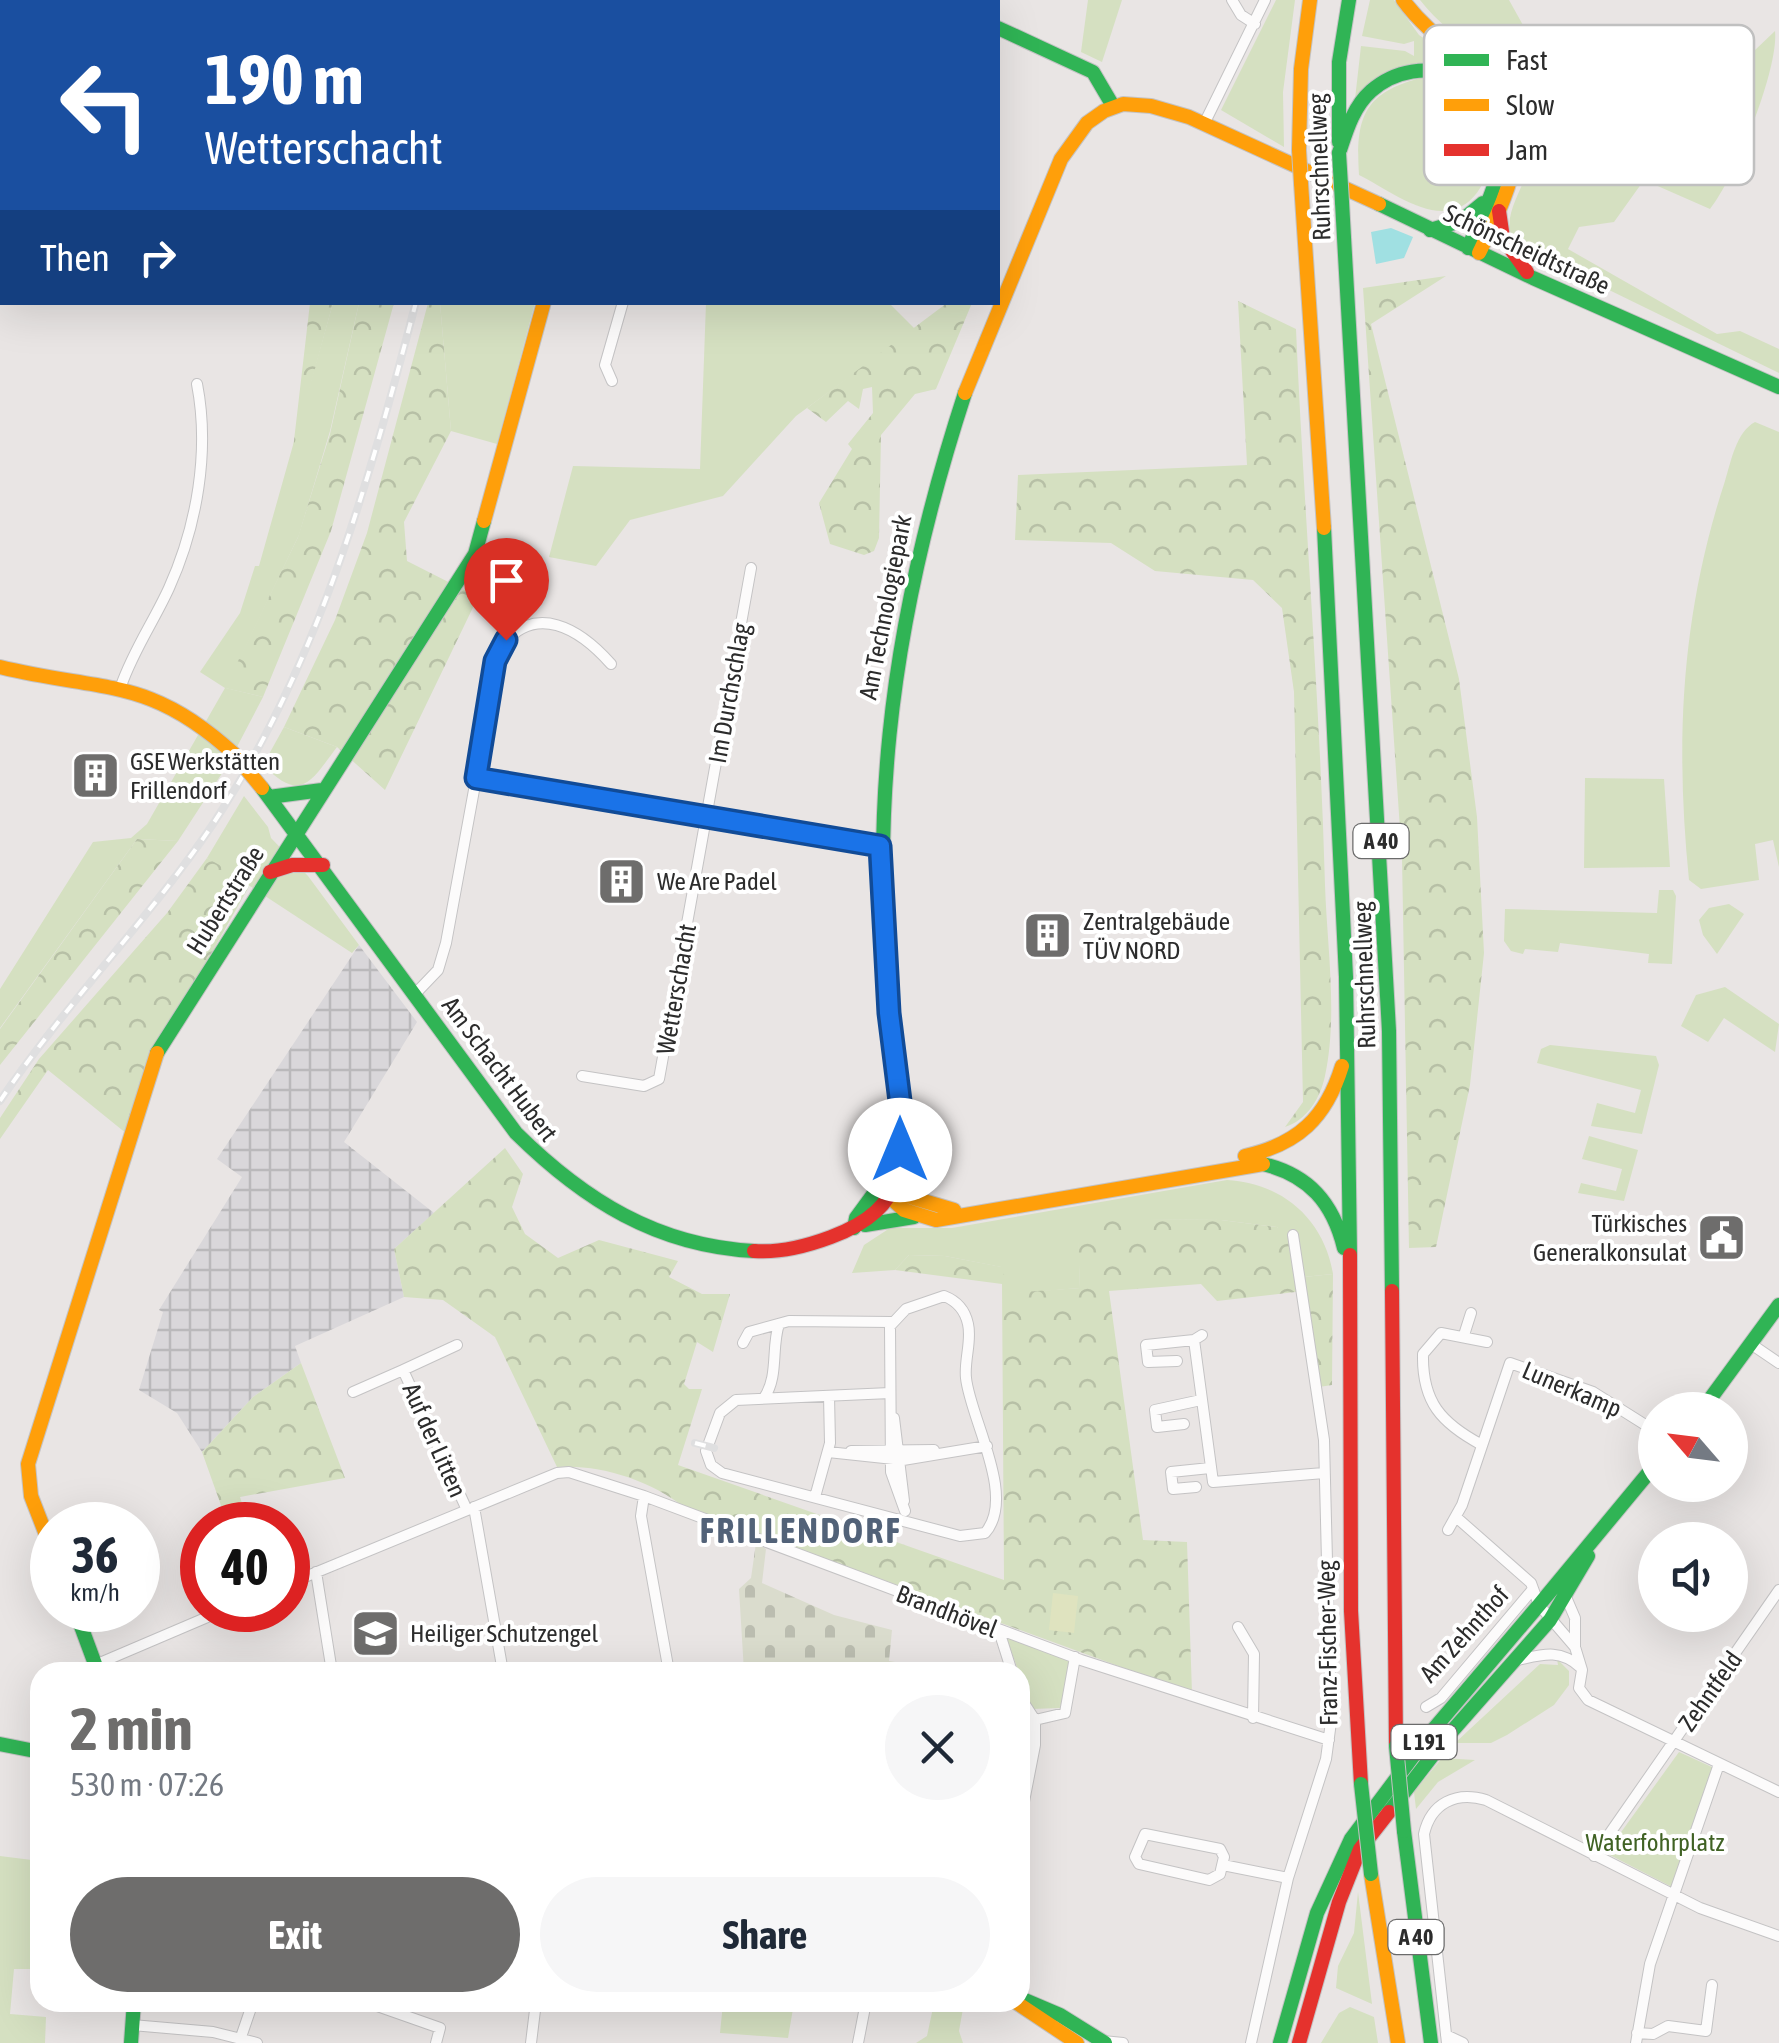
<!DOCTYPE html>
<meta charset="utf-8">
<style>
body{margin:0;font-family:"Asap Condensed",sans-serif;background:#f6f6f7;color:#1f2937;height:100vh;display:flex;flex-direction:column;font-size:38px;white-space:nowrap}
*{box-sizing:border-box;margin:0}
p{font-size:32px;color:#747a83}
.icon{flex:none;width:55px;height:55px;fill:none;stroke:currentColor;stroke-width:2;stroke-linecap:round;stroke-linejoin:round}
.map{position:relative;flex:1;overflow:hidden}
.drawer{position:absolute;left:30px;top:1662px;width:1000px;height:350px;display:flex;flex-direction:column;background:#fff;border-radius:30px;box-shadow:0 10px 40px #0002}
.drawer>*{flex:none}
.hud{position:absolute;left:0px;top:0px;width:1000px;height:305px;box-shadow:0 10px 40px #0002;background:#1a4fa0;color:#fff;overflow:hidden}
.needle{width:65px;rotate:298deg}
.buttons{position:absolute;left:1638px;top:1392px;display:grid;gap:20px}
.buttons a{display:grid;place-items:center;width:110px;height:110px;border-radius:50%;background:#fff;box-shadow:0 10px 40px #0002;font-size:50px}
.speed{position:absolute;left:30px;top:1502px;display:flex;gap:20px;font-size:50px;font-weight:700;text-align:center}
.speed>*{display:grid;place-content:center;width:130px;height:130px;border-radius:50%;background:#fff;box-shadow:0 10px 40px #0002;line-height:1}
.speed small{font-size:25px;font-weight:400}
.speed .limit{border:15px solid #d22;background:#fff;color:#111}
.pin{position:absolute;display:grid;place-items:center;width:85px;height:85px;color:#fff;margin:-102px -42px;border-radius:50% 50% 50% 0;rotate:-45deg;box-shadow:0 0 10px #0007}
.pin .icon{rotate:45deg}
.me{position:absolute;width:110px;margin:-55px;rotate:0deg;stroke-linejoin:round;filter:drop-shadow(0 0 8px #0008)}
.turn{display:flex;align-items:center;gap:35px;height:210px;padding:0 40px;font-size:45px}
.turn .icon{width:130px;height:130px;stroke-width:2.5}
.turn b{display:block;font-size:70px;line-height:85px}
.then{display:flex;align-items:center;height:95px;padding:0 40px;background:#0003;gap:20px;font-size:38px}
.round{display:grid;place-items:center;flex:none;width:105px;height:105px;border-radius:52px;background:#f6f6f7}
.overview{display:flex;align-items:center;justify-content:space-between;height:170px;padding:0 40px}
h1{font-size:60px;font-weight:700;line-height:75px;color:#6e6d6c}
.primary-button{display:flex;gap:20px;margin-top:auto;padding:20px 40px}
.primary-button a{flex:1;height:115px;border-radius:60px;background:#6e6d6c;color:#fff;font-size:40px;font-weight:700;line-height:115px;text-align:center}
.primary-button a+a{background:#f6f6f7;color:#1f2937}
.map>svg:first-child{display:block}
</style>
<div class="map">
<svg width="1779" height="2043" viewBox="0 0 1779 2043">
<defs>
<pattern id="industrial-grid" width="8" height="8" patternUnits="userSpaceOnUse" patternTransform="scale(2.5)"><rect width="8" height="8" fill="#d9d7da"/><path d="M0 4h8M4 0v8" fill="none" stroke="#bab9bb"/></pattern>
<pattern id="forest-crowns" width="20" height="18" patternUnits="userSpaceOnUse" patternTransform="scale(2.5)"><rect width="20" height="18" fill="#d5e0c1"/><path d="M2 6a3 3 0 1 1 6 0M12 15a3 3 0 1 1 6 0" fill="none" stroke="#b7c0a6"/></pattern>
<pattern id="cemetery-stones" width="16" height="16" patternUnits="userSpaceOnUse" patternTransform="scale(2.5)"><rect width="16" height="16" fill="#dadccd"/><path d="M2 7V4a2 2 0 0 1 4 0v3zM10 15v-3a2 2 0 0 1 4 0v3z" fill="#bbbdb0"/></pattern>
</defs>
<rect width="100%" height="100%" fill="#e9e5e4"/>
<!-- industrial -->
<path fill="url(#industrial-grid)" d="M359,945L417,1022L344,1142L434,1213L394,1249L404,1297L295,1346L301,1363L253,1397L202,1452L177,1413L139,1390L163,1312L159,1310L242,1177L217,1159Z"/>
<!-- green -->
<path fill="#d5e0c1" d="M1088,0H1122L1102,62L1081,52Z
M1276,0H1295L1283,92L1284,147L1221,110Z
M1370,0H1394L1419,35L1471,70C1414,56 1398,63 1355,99L1361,46L1405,51L1414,56V41L1404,44L1362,36Z
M1420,0H1509L1528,34L1566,69L1580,104L1585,147L1619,175L1627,172L1775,31C1779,68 1735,178 1710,209L1644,180L1614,222L1579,227L1568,249L1717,334L1740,331L1779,349V373L1517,245C1495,219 1528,187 1530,158C1532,146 1529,132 1525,120C1509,65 1453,43 1420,0Z
M1428,76C1449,81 1468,85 1482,103C1505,133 1490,209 1445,211C1418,213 1383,187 1359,175C1355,113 1366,91 1428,76Z
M333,303H359L330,431L299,535L226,688L263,697L228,764L178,841L137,839L0,1028V989L93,842L131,838L147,824L225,688L200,672L240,613L255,566H259Z
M440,303H535L497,444L451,431Z
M706,303H889L915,329L796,416L723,496L630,520L596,566L549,557L573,466L700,469Z
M1755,422L1779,432V867L1773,840L1755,844L1759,880L1701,889L1689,880C1675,741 1681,615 1725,481C1731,462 1736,432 1755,422Z
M284,727L337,747C310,783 301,803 263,765Z
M1585,778L1664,779L1670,867L1584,868Z
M244,796L268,827L271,838L308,876L359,945L352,953L207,858Z
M1659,890H1673L1676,896L1672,964L1648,963L1649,954L1560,943L1558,952L1525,949L1523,954L1511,951L1504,941L1505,909L1657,913Z
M1729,904L1744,914L1717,954L1703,935L1699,920L1709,908Z
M1725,987L1779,1024L1775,1052L1724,1018L1708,1042L1681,1026L1696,995Z
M1550,1045L1656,1056L1659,1065L1642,1134L1591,1126L1597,1103L1635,1113L1641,1090L1537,1063L1541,1049Z
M1589,1136L1638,1150L1624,1201L1578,1193L1581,1183L1616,1191L1622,1169L1582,1159Z
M1227,1180C1282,1183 1324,1219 1333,1274L1294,1278L1290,1249L1277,1227L1221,1220L1078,1219L1080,1288L1008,1294L1001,1267L945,1256L909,1255L895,1270L852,1273L864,1245L890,1228H952Z
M1005,1634L1072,1658L1060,1708L1032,1709Z
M1557,1659L1569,1671V1685L1554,1705L1507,1735L1491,1743H1455L1540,1664L1558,1665Z
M1679,1752L1714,1768L1672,1887L1606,1853Z
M1442,1758L1475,1760L1438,1782L1416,1809L1414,1792Z
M0,1856L40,1861V1969H14L10,2014L46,2017L45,2043H0Z
M1358,1892L1372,2004L1336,1988L1338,1966L1354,1933Z
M723,2003H794L788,2038L720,2033Z
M934,2003H964L959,2031L963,2043H916L927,2036Z
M1350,2007L1374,2017L1378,2043H1321L1339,2013Z"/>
<!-- forest -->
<path fill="url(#forest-crowns)" d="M1446,276L1371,324L1459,679L1477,817L1484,953L1470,1085L1436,1247L1409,1248L1402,858L1363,288Z
M1238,301L1296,329C1304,514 1320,700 1325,885C1327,946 1338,1016 1325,1076C1320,1099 1307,1120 1285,1127L1303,1102L1294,692L1282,608L1253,580L1155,571L1111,543L1015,540L1018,475L1247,465Z
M310,303H333L293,449Z
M359,303H394L331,531L263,697L225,688L298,537L330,434Z
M428,303H440L451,431L404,522L407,561L478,597L385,790L337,747L284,727L335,620L367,533Z
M947,303H972L936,389L915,394L881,435L879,538L874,551L864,555L830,544L819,503L852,449L848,444L873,413L872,387L863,389L859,409L848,401L826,422L807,408Z
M137,839L178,841L0,1065V1029Z
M207,858L251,883L163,1039L127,1134L48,1070L0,1139V1118L39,1059L167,913Z
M505,1148L523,1174L512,1207L525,1234L558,1258L599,1240L678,1261L669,1277L702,1294H730L713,1352L697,1342L684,1384L689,1389H702L678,1465L1004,1580L1002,1284L895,1270L909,1255L945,1256L1002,1267L1009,1293L1080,1288L1077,1218L1221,1220L1277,1227L1288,1240L1294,1278L1333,1274L1332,1385L1319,1387L1304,1291L1217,1301L1201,1284L1109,1291L1143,1540L1187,1542L1192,1693L684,1507C650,1480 600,1464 557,1467L495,1337L443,1300L404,1297L394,1249Z
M301,1363L345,1478L240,1497L249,1525H228L202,1452L253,1397Z"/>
<!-- cemetery -->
<path fill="url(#cemetery-stones)" d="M756,1543L766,1549L762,1583L834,1615L892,1630L889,1661L956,1672H744L739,1589L751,1578Z"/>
<!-- pitch -->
<path fill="#dfe3bf" d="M1053,1593L1078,1596L1074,1633L1049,1630Z"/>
<!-- water -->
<path fill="#a0e0e2" d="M1391,228L1413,237L1404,258L1376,264L1371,232Z"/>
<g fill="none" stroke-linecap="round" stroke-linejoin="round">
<defs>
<path id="street" d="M1232,0L1241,15L1255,24
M889,2L890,0
M1205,122L1265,0
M612,381L605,365L623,302
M121,686C133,651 154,621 169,588C197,526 210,451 197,384
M476,778L881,846
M415,994L438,970L446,943L500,648C535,601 580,629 611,664
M582,1076L644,1086L659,1079L751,568
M1202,1335L1194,1340L1213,1482L1324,1473
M1464,1335L1471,1313
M743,1343L749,1332L789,1321L891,1322
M1751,1344L1779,1363
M1177,1361L1148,1362L1146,1345L1194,1340
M403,1370L457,1345
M353,1392L403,1370L467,1510
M890,1393L736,1400L720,1413L706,1451L711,1465L722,1473L960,1536L985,1533C1017,1497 970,1418 966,1378C964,1360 972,1341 968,1324C965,1310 957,1301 944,1296L906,1309L890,1326L891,1472L905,1511
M764,1398C779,1376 771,1348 779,1324
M894,1418L904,1501
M1184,1424L1157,1427L1155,1410L1201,1400
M1482,1445C1441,1423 1422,1402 1423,1354L1441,1333L1487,1342
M851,1451L934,1450
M828,1452L903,1460L987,1446
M1196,1487L1173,1489L1171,1472L1210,1468
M644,1496L641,1516L669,1672
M815,1497L830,1443L829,1396
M474,1507L503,1672
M1456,1517L1531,1583L1539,1605L1575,1647L1582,1670L1579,1688L1588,1700L1779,1792
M1448,1530L1462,1505L1510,1363L1593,1392L1655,1431
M316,1572L332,1672
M288,1584L557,1473L569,1472L644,1496L1081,1660L1329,1740
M1566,1597L1575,1618V1647
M1238,1627L1254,1654L1253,1718
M999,1631L1012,1672
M1517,1660C1541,1655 1559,1648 1580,1667
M95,1665L224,1610
M1020,1697L1035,1720V1745L1020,1822
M1426,1707L1441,1698L1533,1589
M1035,1720L1065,1713L1075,1657
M1145,1834L1220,1849L1224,1857L1220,1874L1209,1880L1139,1864L1135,1857Z
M1594,1856L1779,1590
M1223,1865L1288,1878
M366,2002L440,2028L436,2043
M132,2025L213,2032L257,2043
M1637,2033L1653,2034L1668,2026L1706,2031L1712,1985
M1446,2035L1463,2043
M241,2037L253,2002
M1103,2041L1123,2043
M531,2043L536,2002
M858,2043L866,2002
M1251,2043L1288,1878L1326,1759L1331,1722L1324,1440L1293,1235
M1447,2043L1424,1834C1431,1803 1456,1791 1486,1800L1700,1908L1779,1936
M1636,2043L1650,1964L1719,1764"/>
<path id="fast" d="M625,0V2
M937,0L943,2
M998,28L1093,72L1113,106
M1339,142V62L1349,0
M1339,153C1346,132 1353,107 1371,91C1420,48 1501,76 1501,145C1501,181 1482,215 1468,248
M1342,202L1389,1031L1392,1291
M1379,204L1533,278L1779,387
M1430,230L1461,221L1483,203
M1324,528L1346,977L1350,1255
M262,788L516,1133C584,1200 657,1246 754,1251
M269,797L322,790
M157,1053L475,554L484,521
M898,1085C864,835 887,632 965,393
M1263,1164C1309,1175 1333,1203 1344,1248
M865,1225L914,1217
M854,1228L856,1218L897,1162
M1702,1410L1779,1305
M1539,1605L1655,1465
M75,1610L98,1672
M1550,1620L1588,1556
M0,1744L40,1752
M1389,1812L1446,1738L1550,1620
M1404,1831L1431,2043
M1020,1998L1060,2015L1105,2043
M131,2043L134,2002
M1280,2043L1317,1913L1351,1839L1432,1731L1539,1605"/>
<path id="slow" d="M1403,0C1424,29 1451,46 1478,69C1543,126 1511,187 1479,253
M1299,150L1301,69L1310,0
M1301,183L1324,528
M965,393L1061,159L1087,123L1104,111L1123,104L1151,106L1189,117L1379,204
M484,521L544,302
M0,667C103,692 149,676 234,754
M1245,1156C1298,1144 1326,1118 1342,1066
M880,1188L904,1210L936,1220L1263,1164
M880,1188L954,1210
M52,1550L31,1496L28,1464L157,1053
M1371,1874L1398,2043
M1017,2003L1077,2043"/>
<path id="jam" d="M1499,211L1503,238L1527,272
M270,872L292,865H323
M754,1251C780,1253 807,1246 831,1237C910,1208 906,1159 898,1085
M1350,1255L1351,1611L1361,1784
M1392,1291L1396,1746
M1299,2043L1339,1902L1360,1849L1389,1812"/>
</defs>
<!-- street casing -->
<use href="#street" stroke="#c4c3c4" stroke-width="12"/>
<!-- fast casing -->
<use href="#fast" stroke="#c4c3c4" stroke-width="16"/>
<!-- slow casing -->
<use href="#slow" stroke="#c4c3c4" stroke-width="16"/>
<!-- jam casing -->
<use href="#jam" stroke="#c4c3c4" stroke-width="16"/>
<!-- street -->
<use href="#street" stroke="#fcfbfb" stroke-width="10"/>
<!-- fast -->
<use href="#fast" stroke="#30b455" stroke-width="14"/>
<!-- slow -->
<use href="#slow" stroke="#ff9f0a" stroke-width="14"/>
<!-- jam -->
<use href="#jam" stroke="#e5322d" stroke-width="14"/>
<defs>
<path id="rail" d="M483,2L484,0
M0,1101C65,1004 148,921 213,824C318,665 368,485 416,302
M695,1443L714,1448"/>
</defs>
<!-- rail casing -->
<use href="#rail" stroke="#dfdfe0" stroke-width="8"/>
<!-- rail -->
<use href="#rail" stroke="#fff" stroke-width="4" stroke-dasharray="11" stroke-linecap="butt"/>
<defs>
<path id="fast-bridge" d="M1339,153L1342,202
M1396,1746L1404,1831
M1361,1784L1371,1874"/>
<path id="slow-bridge" d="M1299,150L1301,183
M234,754L262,788"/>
</defs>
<!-- fast-bridge casing -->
<use href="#fast-bridge" stroke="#c4c3c4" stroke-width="16" stroke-linecap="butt"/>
<!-- slow-bridge casing -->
<use href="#slow-bridge" stroke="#c4c3c4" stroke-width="16" stroke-linecap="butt"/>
<!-- fast-bridge -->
<use href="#fast-bridge" stroke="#30b455" stroke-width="14"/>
<!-- slow-bridge -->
<use href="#slow-bridge" stroke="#ff9f0a" stroke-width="14"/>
</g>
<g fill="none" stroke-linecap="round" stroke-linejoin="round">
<defs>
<path id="route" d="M506,640L495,661L476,778L880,846L889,1013L902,1117L900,1150"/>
</defs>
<!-- route casing -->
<use href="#route" stroke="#114b97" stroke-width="25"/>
<!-- route -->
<use href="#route" stroke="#1a73e8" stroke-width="18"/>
</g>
<!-- icons -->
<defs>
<symbol id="building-square" viewBox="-11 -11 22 22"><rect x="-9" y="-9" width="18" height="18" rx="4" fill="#6e6d6c" stroke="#fff"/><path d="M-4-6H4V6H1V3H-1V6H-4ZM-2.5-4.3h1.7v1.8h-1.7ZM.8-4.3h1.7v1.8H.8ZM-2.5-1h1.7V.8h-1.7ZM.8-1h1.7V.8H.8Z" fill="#fff"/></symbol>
<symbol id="civic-square" viewBox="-11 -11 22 22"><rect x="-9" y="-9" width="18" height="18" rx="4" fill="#6e6d6c" stroke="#fff"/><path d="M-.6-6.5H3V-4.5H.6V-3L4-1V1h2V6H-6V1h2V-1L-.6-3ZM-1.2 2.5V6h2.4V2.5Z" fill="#fff"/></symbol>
<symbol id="school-square" viewBox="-11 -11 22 22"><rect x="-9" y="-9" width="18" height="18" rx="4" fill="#6e6d6c" stroke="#fff"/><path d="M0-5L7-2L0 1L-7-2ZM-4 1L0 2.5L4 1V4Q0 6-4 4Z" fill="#fff"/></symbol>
</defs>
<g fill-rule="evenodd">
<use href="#building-square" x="68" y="748" width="55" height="55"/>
<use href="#building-square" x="594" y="854" width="55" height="55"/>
<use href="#building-square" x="1020" y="908" width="55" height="55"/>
<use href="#civic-square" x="1694" y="1210" width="55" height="55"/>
<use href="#school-square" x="348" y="1606" width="55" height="55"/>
</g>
<g text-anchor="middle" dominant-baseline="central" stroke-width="8" stroke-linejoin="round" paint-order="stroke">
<!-- shield labels -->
<g fill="#fff" stroke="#6b6b6b" stroke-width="2.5">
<rect x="1353.5" y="824" width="55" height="34" rx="8"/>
<rect x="1391.5" y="1725" width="65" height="34" rx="8"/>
<rect x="1388.5" y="1920" width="55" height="34" rx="8"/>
</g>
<g font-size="22" font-weight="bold" fill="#2c2c2c">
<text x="1381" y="841">A 40</text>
<text x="1424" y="1742">L 191</text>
<text x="1416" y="1937">A 40</text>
</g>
<!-- street labels -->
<g font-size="25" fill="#2c2c2c" stroke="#fff">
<text transform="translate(1319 167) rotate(-92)">Ruhrschnellweg</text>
<text transform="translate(1527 249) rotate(25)">Schönscheidtstraße</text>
<text transform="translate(885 607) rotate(-79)">Am Technologiepark</text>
<text transform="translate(729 693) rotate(-80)">Im Durchschlag</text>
<text transform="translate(225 900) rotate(-58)">Hubertstraße</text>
<text transform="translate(1364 975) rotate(-92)">Ruhrschnellweg</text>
<text transform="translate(676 989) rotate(-80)">Wetterschacht</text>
<text transform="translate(500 1069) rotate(53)">Am Schacht Hubert</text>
<text transform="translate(1572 1389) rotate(23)">Lunerkamp</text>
<text transform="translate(435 1440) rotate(66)">Auf der Litten</text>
<text transform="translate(947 1611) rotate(21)">Brandhövel</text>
<text transform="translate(1464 1634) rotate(-48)">Am Zehnthof</text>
<text transform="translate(1327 1643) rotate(-91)">Franz-Fischer-Weg</text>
<text transform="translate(1710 1691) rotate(-55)">Zehntfeld</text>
</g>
<!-- poi labels -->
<g font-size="25" fill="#2c2c2c" stroke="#fff" text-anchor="start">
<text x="130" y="761">GSE Werkstätten<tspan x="130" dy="29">Frillendorf</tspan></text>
<text x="657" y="881">We Are Padel</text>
<text x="1083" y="921">Zentralgebäude<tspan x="1083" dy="29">TÜV NORD</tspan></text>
<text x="1687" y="1223" text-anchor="end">Türkisches<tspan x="1687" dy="29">Generalkonsulat</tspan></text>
<text x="410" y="1633">Heiliger Schutzengel</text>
</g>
<!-- park labels -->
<g font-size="25" fill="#406224" stroke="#fff">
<text x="1655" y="1842">Waterfohrplatz</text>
</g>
<!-- district labels -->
<g font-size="35" font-weight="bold" letter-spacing="2.5" fill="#526278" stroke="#fff">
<text x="801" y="1530">FRILLENDORF</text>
</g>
</g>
<!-- legend -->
<rect x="1424" y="25" width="330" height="160" rx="15" fill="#fff" stroke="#c0c0c0" stroke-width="2.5"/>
<rect x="1444" y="54" width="45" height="12" fill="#30b455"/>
<rect x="1444" y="99" width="45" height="12" fill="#ff9f0a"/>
<rect x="1444" y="144" width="45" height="12" fill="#e5322d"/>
<g font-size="28" fill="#2c2c2c">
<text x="1506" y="70">Fast</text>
<text x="1506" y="115">Slow</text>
<text x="1506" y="160">Jam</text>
</g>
</svg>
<div class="buttons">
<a><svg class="needle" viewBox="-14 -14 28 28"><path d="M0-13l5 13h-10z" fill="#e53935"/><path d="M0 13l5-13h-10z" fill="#747a83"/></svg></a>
<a><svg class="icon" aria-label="sound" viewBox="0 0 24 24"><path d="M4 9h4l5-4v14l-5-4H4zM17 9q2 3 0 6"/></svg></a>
</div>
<div class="speed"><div>36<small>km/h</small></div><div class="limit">40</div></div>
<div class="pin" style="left:506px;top:640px;background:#d93025"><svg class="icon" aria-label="arrive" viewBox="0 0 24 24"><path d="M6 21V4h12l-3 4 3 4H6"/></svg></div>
<svg class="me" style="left:900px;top:1150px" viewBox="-20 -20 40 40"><circle r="19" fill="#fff"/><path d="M0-13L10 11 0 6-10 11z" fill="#1a73e8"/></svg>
<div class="hud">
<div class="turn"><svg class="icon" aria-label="left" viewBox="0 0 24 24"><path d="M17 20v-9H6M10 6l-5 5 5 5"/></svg><div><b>190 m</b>Wetterschacht</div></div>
<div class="then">Then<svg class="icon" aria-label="right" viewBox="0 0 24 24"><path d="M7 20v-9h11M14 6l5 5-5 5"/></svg></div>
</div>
<section class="drawer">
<div class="overview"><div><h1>2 min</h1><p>530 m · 07:26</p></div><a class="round"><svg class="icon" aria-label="close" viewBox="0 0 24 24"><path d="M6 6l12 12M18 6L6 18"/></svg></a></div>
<div class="primary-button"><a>Exit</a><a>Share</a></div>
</section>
</div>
